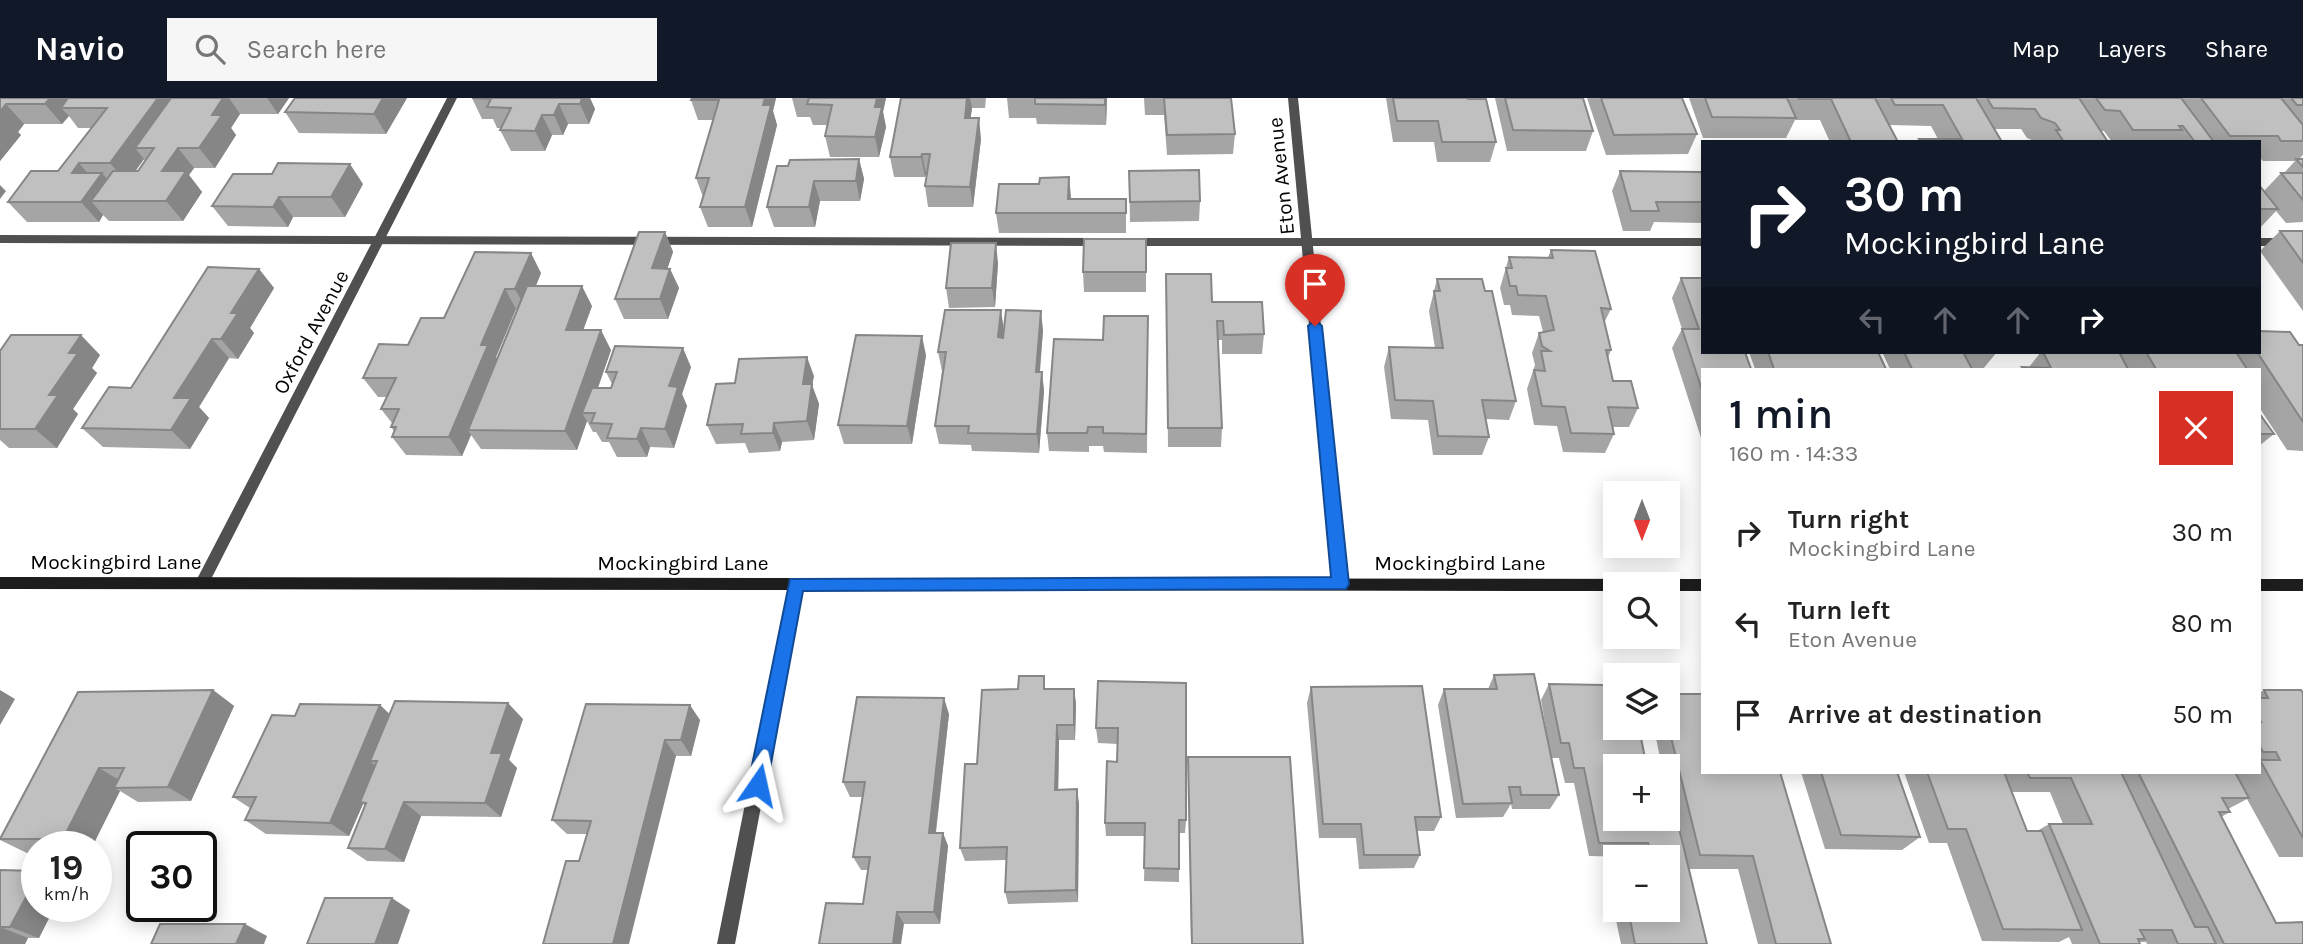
<!DOCTYPE html>
<meta charset="utf-8">
<style>
body{margin:0;font-family:Karla,sans-serif;background:#f6f6f6;color:#222;height:100vh;display:flex;flex-direction:column;font-size:26px;white-space:nowrap}
*{box-sizing:border-box;margin:0}
p{font-size:23px;color:#767676}
.icon{flex:none;width:38px;height:38px;fill:none;stroke:currentColor;stroke-width:2;stroke-linecap:round;stroke-linejoin:round}
.map{position:relative;flex:1;overflow:hidden}
.details{position:absolute;left:1701px;top:270px;width:560px;height:406px;display:flex;flex-direction:column;background:#fff;border-radius:0px;box-shadow:0 4px 18px #0003}
.details>*{flex:none}
.top-card{position:absolute;left:1701px;top:42px;width:560px;height:214px;border-radius:0px;box-shadow:0 4px 18px #0003;background:#111827;color:#fff;overflow:hidden}
.needle{width:46px;rotate:180deg}
.tools{position:absolute;left:1603px;top:383px;display:grid;gap:14px}
.tools a{display:grid;place-items:center;width:77px;height:77px;border-radius:0px;background:#fff;box-shadow:0 4px 18px #0003;font-size:35px}
.speed{position:absolute;left:21px;top:733px;display:flex;gap:14px;font-size:35px;font-weight:700;text-align:center}
.speed>*{display:grid;place-content:center;width:91px;height:91px;border-radius:50%;background:#fff;box-shadow:0 4px 18px #0003;line-height:1}
.speed small{font-size:18px;font-weight:400}
.speed .limit{border:4px solid #111;border-radius:10px;background:#fff;color:#111}
.pin{position:absolute;display:grid;place-items:center;width:60px;height:60px;color:#fff;margin:-72px -30px;border-radius:50% 50% 50% 0;rotate:-45deg;box-shadow:0 0 7px #0007}
.pin .icon{rotate:45deg}
.me{position:absolute;width:77px;margin:-38px;rotate:11deg;stroke-linejoin:round;filter:drop-shadow(0 0 5px #0008)}
.turn{display:flex;align-items:center;gap:24px;height:147px;padding:0 28px;font-size:32px}
.turn .icon{width:91px;height:91px;stroke-width:2.5}
.turn b{display:block;font-size:49px;line-height:60px}
.lanes{display:flex;align-items:center;height:66px;padding:0 28px;background:#0003;justify-content:center;gap:35px;direction:ltr}
.lanes .off{opacity:.35}
.round{display:grid;place-items:center;flex:none;width:74px;height:74px;border-radius:0px;background:#f6f6f6}
.headline{display:flex;align-items:center;justify-content:space-between;height:119px;padding:0 28px}
h1{font-size:42px;font-weight:600;line-height:52px;color:#111827}
ul{padding:0;list-style:none}
li{display:flex;align-items:center;gap:21px;height:91px;padding:0 28px}
li div{flex:1}
li b{display:block;font-size:26px}
li em{font-style:normal}
header{display:flex;align-items:center;gap:42px;box-sizing:border-box;height:98px;padding:0 35px;background:#111827;color:#fff}
header strong{font-size:33px}
nav{display:flex;gap:38px;margin-inline-start:auto;font-size:24px}
.search{width:490px;height:63px;background:#f6f6f6;display:flex;align-items:center;gap:18px;box-sizing:border-box;padding:0 24px;border-radius:0px;color:#767676;font-size:26px}
.map>svg:first-child{display:block}
</style>
<header>
<strong>Navio</strong>
<div class="search"><svg class="icon" aria-label="search" viewBox="0 0 24 24"><circle cx="10" cy="10" r="6"/><path d="M15 15l6 6"/></svg>Search here</div>
<nav><a>Map</a><a>Layers</a><a>Share</a></nav>
</header>
<div class="map">
<svg width="2303" height="846" viewBox="0 0 2303 846">
<rect width="100%" height="100%" fill="#fff"/>
<g fill="none" stroke-linecap="round" stroke-linejoin="round">
<!-- service -->
<path fill="#505050" fill-rule="evenodd" d="M0,137L1101,140L1107,144L1101,148L0,145Z
M1128,140H1703V148H1128L1122,144Z
M2259,140H2303V148H2259Z"/>
<!-- minor -->
<path fill="#505050" fill-rule="evenodd" d="M447,0H457L207,489L202,491L197,489L195,485L197,481Z
M1288,0H1298L1347,486L1345,490L1340,492L1335,490L1333,486Z
M796,480L801,482L803,486L735,846H717L789,486L791,482Z"/>
<!-- secondary -->
<path fill="#1d1d1d" fill-rule="evenodd" d="M0,479L1703,481V493H1668V486H1615V493L0,491Z
M2259,481H2303V493H2259Z"/>
</g>
<!-- wall -->
<path fill="#a5a5a5" fill-rule="evenodd" d="M0,0H289L278,16H240L231,30L236,37L215,70H194L189,77L202,94L183,123H109L103,117L99,124H27L8,104L58,73L91,30H78L69,18L62,26H24L18,34L21,37L0,63ZM144,61L145,63L138,73H135Z
M295,0H407L386,36L299,35L285,14Z
M472,0H590L595,11L589,26H568L563,37H552L545,53H511L500,32L502,30H497L493,21H482Z
M776,0L773,13L777,27L752,129H708L700,109L703,99L696,80L713,22H698L691,2Z
M792,0H886L883,14L886,29L879,59H830L825,38L827,27H813L810,19H797Z
M901,0H986L985,10H972L970,20L981,41L973,109H928L925,88L927,76H926L925,79H894L890,59Z
M1007,0H1107L1106,27L1037,26L1036,20H1009Z
M1144,0H1231L1235,36L1233,56L1167,57L1164,17H1145Z
M1386,0H1468L1496,44L1490,64H1437L1434,44H1393Z
M1495,0H1583L1593,33L1586,53H1507Z
M1587,0H1682L1697,36L1688,56L1606,57Z
M1689,0H2303V57L2299,61H2303V124L2286,125L2276,113L2259,131V87L2264,93L2281,75H2284L2295,63H2263L2259,59V44H2112L2104,33H2101L2108,44H2036L2027,40L2021,31H1994L2002,44H1917L1919,41H1938L1931,28L1890,27L1898,44H1830L1820,22H1795L1786,40H1703Z
M859,61L864,81L860,103H820L815,129H774L767,109L788,68Z
M1129,73L1200,103L1199,123L1130,124Z
M1620,73L1703,79L1702,125L1654,124L1650,133H1623L1612,93Z
M363,86L345,119H293L288,129L228,128L212,108Z
M1071,101H1126V135H999L996,115Z
M2280,133H2303V213L2260,153Z
M665,134L673,154L667,171H670L679,190L668,221H624L615,201Z
M1146,141V194H1084L1083,174Z
M1551,152L1611,211L1604,225L1611,252L1608,260L1613,283L1638,310L1629,329H1613L1614,336L1605,355L1563,354L1557,328L1534,327L1527,291L1535,267L1532,255L1539,235L1543,234L1539,218L1512,217L1510,207H1504L1500,190L1509,159H1548Z
M475,154L541,175L536,188L592,208L583,232L611,252L598,290H611L612,286L606,274L691,269L682,296L687,308L674,350L650,349L647,359H617L609,344H602L596,334H593L587,323L577,352L481,351L471,337L462,358L406,357L392,339L394,333L391,329L392,325L381,311L387,299H378L363,280L444,220ZM516,211H517L497,261L496,259Z
M998,165L995,209L949,210L946,190Z
M259,171L274,190L250,230L254,235L238,261L229,260L199,309L209,320L190,351L103,349L82,330L131,290Z
M1166,176L1264,236L1262,256H1222V242H1218L1222,330L1221,349H1168Z
M1681,180H1703V343H1702L1672,250L1682,231L1672,200Z
M1437,181L1485,193L1516,303L1509,322L1486,321L1489,339L1482,357H1433L1428,322L1391,321L1384,269L1389,249L1435,250L1429,213Z
M1148,218L1147,355L1104,354L1103,348H1089V354L1049,353L1047,335L1103,242Z
M1004,232L1003,240L1043,232L1040,274H1042L1044,293L1039,355L972,353L971,347L939,346L935,328L942,273L938,254Z
M2299,247H2303V353L2287,352L2259,309V271H2020L2022,269H2029L2041,254H2119V255L2121,254H2259Z
M0,253L100,257L92,270L97,275L73,311L78,316L57,350H9L0,342Z
M1749,254H1878L1886,271H1755Z
M1882,254H1997L1983,271H1890Z
M926,257L912,346H844L838,327Z
M814,278L812,287L819,306L814,342L782,344L780,353L749,355L745,345L716,346L707,327Z
M2259,315L2274,336L2259,348Z
M1494,577L1551,660L1541,602L1549,586L1616,640L1645,660H1660L1656,640L1663,630H1668V600L1671,596L1831,846H1758L1738,771H1689L1707,846H1621L1616,822L1625,812H1668V760L1589,758L1574,685H1565L1559,660H1551L1559,697L1550,711H1512L1511,706L1503,719L1456,720L1438,607L1444,591H1488ZM1615,668H1668V721Z
M1098,583L1186,722L1185,735H1179V784L1144,783L1145,738H1106L1105,725L1117,664L1118,646L1098,645L1096,630Z
M1311,589L1441,719L1434,733H1417L1420,757L1414,770L1359,771L1356,740H1319L1307,605Z
M1046,591H1074L1076,606L1075,642H1059L1058,691L1079,705L1078,804L1008,806L1005,794L1006,762L965,763L960,750L977,666Z
M213,592L234,608L191,703L138,704L120,693L92,749H37V755H27L0,742L78,594Z
M2264,592L2303,595V759H2279L2247,701L2228,711L2230,714L2221,719L2276,825L2303,846H2147L2146,844H2140V846H2072L2069,839L2059,844L1982,843L1947,745H1929L1904,674H2235L2236,675L2239,674H2259V595ZM2012,694H2050L2063,726H2049L2037,733H2027Z
M586,606L700,622L691,658H676L579,763L587,736H567L552,722Z
M380,607L389,616L523,621L509,662L517,670L501,719L421,718L404,764L367,763L348,750L365,708L363,706L349,738L266,736L245,722L250,710L233,699L295,618Z
M949,616L936,735H943L948,748L940,826H904L863,806L868,772H861L853,759L862,699H850L843,684Z
M1188,659L1303,846H1191L1188,674Z
M1801,674H1897L1920,739L1902,752L1825,751Z
M0,772L37,808H55L39,840H28L25,846H0Z"/>
<!-- shaded-wall -->
<path fill="#868686" d="M50,0H83L61,10L69,18L62,26L45,6Z
M158,0H188L135,50L144,61L127,85L110,65Z
M223,0H229L240,16L231,30L236,37L215,70L199,50L212,17Z
M267,0H289L278,16Z
M383,0H407L386,36L374,16Z
M582,0H590L595,11L589,26L580,6Z
M765,0H776L773,13L777,27L752,129L745,109Z
M877,0H886L883,14L886,29L879,59L875,39V9Z
M967,0H970L972,10L968,41L965,20Z
M1105,0H1107L1106,27L1105,7Z
M6,6L24,26L18,34L21,37L0,63V14Z
M559,6L568,26L563,37L554,17Z
M542,17L552,37L545,53L535,33Z
M979,20L981,41L973,109L970,89Z
M178,50L194,70L189,77L202,94L183,123L166,103L162,73Z
M922,56L926,76L925,79L921,59Z
M859,61L864,81L860,103L856,83Z
M79,65L95,84L102,75L119,95L91,103L103,117L99,124L81,104L72,75Z
M350,66L363,86L345,119L331,99Z
M1069,79L1071,99L1070,115L1068,101Z
M814,83L820,103L815,129L809,109Z
M0,87L6,93L0,101Z
M279,99L293,119L288,129L273,109Z
M665,134L673,154L661,190L652,170Z
M996,145L998,165L995,209L992,190Z
M531,155L541,175L526,211L515,191Z
M259,171L274,190L250,230L254,235L238,261L221,241L231,215Z
M670,171L679,190L668,221L660,201Z
M582,188L592,208L576,252L566,232Z
M505,191L516,211L496,259L501,266L468,332L471,337L462,358L449,339L481,247Z
M1001,212L1004,232L1001,259L998,239Z
M1041,213L1043,232L1038,293L1036,274Z
M601,232L611,252L589,315H582L587,323L577,352L565,333Z
M81,237L100,257L92,270L97,275L73,311L78,316L57,350L35,331L49,297L69,255Z
M922,238L926,257L912,346L907,328Z
M212,241L229,260L199,309L209,320L190,351L171,332L174,300Z
M683,250L691,269L682,296L687,308L674,350L665,331L669,288Z
M807,259L814,278L812,287L819,306L814,342L807,323L803,286Z
M1042,274L1044,293L1039,355L1037,336Z
M774,325L782,344L780,353L773,335Z
M641,330L650,349L647,359L637,341Z
M1074,591L1076,606L1075,642L1074,627Z
M0,592L15,601L0,627Z
M213,592L234,608L191,703L168,689Z
M944,600L949,616L934,748L929,735Z
M508,605L523,621L509,662L517,670L501,719L485,705L491,655Z
M380,607L397,623L377,663H370L378,670L360,704L363,706L349,738L330,725Z
M690,607L700,622L691,658L681,642Z
M1057,627L1059,642L1058,706L1055,692Z
M665,642L676,658L629,846H613Z
M99,670L124,685L114,690L120,693L92,749H78L63,741Z
M1077,691L1079,705L1078,804L1076,792Z
M404,704L421,718L404,764L385,751Z
M943,735L948,748L940,826L934,814Z
M37,779V808H55L39,840L10,829Z
M392,800L410,812L398,846H375Z
M897,814L904,826L901,846H893Z
M245,826L267,838L264,846H236Z
M0,829L28,840L25,846H0Z"/>
<!-- building -->
<path fill="#c0c0c0" stroke="#868686" stroke-width="2" d="M0,0H50L45,6H6L0,14Z
M68,0H158L110,65H79L72,75H102L81,104H8L31,73H58L107,10H61Z
M171,0H223L212,17H222L199,50H178L162,73H186L166,103H91L113,73H138L154,50H135Z
M295,0H383L374,16L285,14Z
M472,0H582L580,6H559L554,17H542L535,33L500,32L511,10L487,9L491,1Z
M692,0H765L763,7H771L745,109H700L709,80H696L719,2H691Z
M809,0H877L875,9H882L875,39L825,38L832,7L807,6Z
M901,0H967L965,20H979L970,89L925,88L930,56H922L921,59H890Z
M1035,0H1105V7L1035,6Z
M1164,0H1231L1235,36L1167,37Z
M1393,0H1468V1H1486L1496,44H1442L1438,23H1397Z
M1505,0H1583L1593,33L1513,32Z
M1601,0H1682L1697,36L1614,37Z
M1705,0H1787L1796,20L1712,19Z
M1798,0H1875L1898,44H1851L1831,1H1799Z
M1891,0H1976L2002,44H1921L1919,41H1962L1943,7H1895Z
M1987,0H2079L2108,44H2064L2056,32H2060L2055,25L2041,20L2035,11L1993,10Z
M2096,0H2181L2214,44H2195L2183,28H2179L2182,32H2133L2120,13L2105,12Z
M2201,0H2281L2303,27V43H2281L2278,38H2230Z
M2291,0H2303V7H2297Z
M859,61L856,83H814L809,109H767L777,68H788L790,62Z
M2296,61H2303V69Z
M278,65L350,66L331,99H279L273,109L212,108L233,76H272Z
M1199,72L1200,103L1130,104L1129,73Z
M1620,73L1701,74L1703,79V104H1656L1659,113H1631Z
M2281,75H2303V102Z
M1069,79L1068,101H1126V115H996L999,86H1039L1040,80Z
M2259,87L2278,111H2259Z
M2280,133H2303V165Z
M639,134H665L652,170L670,171L660,201H615Z
M1084,141H1146V174H1083Z
M951,145H996L992,190H946Z
M1551,152L1595,153L1611,211L1601,210L1611,252H1606L1613,283H1631L1638,310L1608,309L1614,336L1571,335L1565,309L1542,308L1534,272L1545,273L1541,253H1550L1542,248L1539,235L1554,232L1546,198L1518,197L1516,188H1510L1506,170H1512L1509,159L1553,160Z
M475,154L531,155L515,191H505L481,247H488L449,339H392L396,329H391L399,311H381L396,280H363L379,246L408,247L421,220H444Z
M208,169L259,171L231,215H238L221,241H212L174,300H191L171,332L82,330L109,289L131,290Z
M1166,176H1211L1212,204H1262L1264,236L1224,237L1223,223H1217L1222,330H1168Z
M1681,180H1703V254H1745L1751,271H1703V295L1682,231H1699Z
M1437,181H1482L1485,193H1492L1516,303L1482,302L1489,339L1438,338L1433,303L1395,302L1389,249L1443,250L1434,193H1440Z
M527,188H582L566,232H601L565,333L468,332Z
M945,212H1001L998,239L1003,240L1006,212L1041,213L1036,274H1042L1037,336L968,335L969,328H935L946,254H938Z
M1104,218H1148L1146,336L1103,335V329H1088L1087,335H1047L1054,241L1103,242Z
M2259,233L2290,234L2299,247H2303V324L2257,254H2259Z
M11,237H81L69,255H78L49,297H58L35,331H0V253Z
M856,237L922,238L907,328L838,327Z
M615,248L683,250L669,288L678,289L665,331L641,330L637,341L607,340L612,326L591,325L595,315H582L592,290H611L617,274H606Z
M1768,254H1878L1886,271H1774Z
M1904,254H1963L1972,271H1912Z
M2043,254H2119L2128,271H2024L2022,269L2051,270Z
M2146,254H2236L2247,271H2156Z
M807,259L803,286H812L807,323L774,325L773,335L741,336L743,326L707,327L716,286L735,285L739,261Z
M2259,315L2274,336H2259Z
M1534,576L1559,697H1521L1520,689H1509L1512,705L1463,706L1444,591H1497L1494,577Z
M1019,578H1044V591H1074V627H1057L1055,692L1077,691L1076,792L1005,794L1007,749L960,750L965,666H977L982,592L1018,591Z
M1098,583L1186,585V722H1179V771L1144,770L1145,725H1105L1107,663L1117,664L1118,630H1096Z
M1549,586L1604,587L1616,640H1641L1645,660H1662L1664,668H1615V721H1668V685L1707,846H1635L1628,812H1668V760H1652L1648,745H1599L1584,670H1574L1569,645H1561Z
M1422,588L1441,719H1415L1420,757H1364L1361,726H1323L1311,589Z
M213,592L168,689L114,690L124,670H99L63,741H0L78,594Z
M2264,592H2301L2303,595V740L2260,662H2280L2276,654H2263L2259,647V624H2261L2259,621V600H2268Z
M1671,596H1703V674H1780L1831,846H1776L1753,758L1700,757L1668,627V625L1678,626Z
M857,599L944,600L929,735H943L934,814H897L893,846H819L826,805L863,806L870,759H853L865,684H843Z
M395,603L508,605L491,655H502L485,705L404,704L385,751L348,750L366,705L360,704L377,663H370Z
M300,606L380,607L330,725L245,722L256,699H233L272,617L295,618Z
M586,606L690,607L681,642H665L613,846H543L566,763H579L591,723L552,722Z
M1188,659H1290L1303,846H1192Z
M1821,674H1897L1920,739L1841,737Z
M1927,674H2004L2027,733H2042L2082,832L2003,831L1966,731H1948Z
M2027,674H2121L2195,829H2208L2216,846H2178L2172,832H2140L2145,841H2138L2140,846H2100L2049,726H2092L2071,680H2030Z
M2138,674H2235L2249,700H2222L2230,714H2219L2276,825L2303,824V846H2224Z
M0,772L37,773V779L10,829H0Z
M325,800H392L375,846H307Z
M160,826H245L236,846H151Z"/>
<!-- route -->
<path fill="#1a73e8" stroke="#114b97" stroke-width="2" d="M1315,222L1322,228L1349,486L1346,491L803,493L767,687L764,693L758,696L751,693L748,687L790,481L1331,479L1308,228Z"/>
<g text-anchor="middle" dominant-baseline="central" stroke-width="5" stroke-linejoin="round" paint-order="stroke">
<!-- street labels -->
<g font-size="21" fill="#000" stroke="#fff">
<text transform="translate(1281 78) rotate(-96)">Eton Avenue</text>
<text transform="translate(311 234) rotate(-62)">Oxford Avenue</text>
<text x="116" y="464">Mockingbird Lane</text>
<text x="683" y="465">Mockingbird Lane</text>
<text x="1460" y="465">Mockingbird Lane</text>
</g>
</g>
</svg>
<div class="tools">
<a><svg class="needle" viewBox="-14 -14 28 28"><path d="M0-13l5 13h-10z" fill="#e53935"/><path d="M0 13l5-13h-10z" fill="#767676"/></svg></a>
<a><svg class="icon" aria-label="search" viewBox="0 0 24 24"><circle cx="10" cy="10" r="6"/><path d="M15 15l6 6"/></svg></a>
<a><svg class="icon" aria-label="layers" viewBox="0 0 24 24"><path d="M12 4l9 5-9 5-9-5zM3 14l9 5 9-5"/></svg></a>
<a>+</a>
<a>−</a>
</div>
<div class="speed"><div>19<small>km/h</small></div><div class="limit">30</div></div>
<div class="pin" style="left:1315px;top:228px;background:#d93025"><svg class="icon" aria-label="arrive" viewBox="0 0 24 24"><path d="M6 21V4h12l-3 4 3 4H6"/></svg></div>
<svg class="me" style="left:758px;top:687px" viewBox="-20 -20 40 40"><path d="M0-17L14 15 0 8-14 15z" fill="#1a73e8" stroke="#fff" stroke-width="4"/></svg>
<div class="top-card">
<div class="turn"><svg class="icon" aria-label="right" viewBox="0 0 24 24"><path d="M7 20v-9h11M14 6l5 5-5 5"/></svg><div><b>30 m</b>Mockingbird Lane</div></div>
<div class="lanes"><svg class="icon off" aria-label="left" viewBox="0 0 24 24"><path d="M17 20v-9H6M10 6l-5 5 5 5"/></svg><svg class="icon off" aria-label="ahead" viewBox="0 0 24 24"><path d="M12 20V5M6 11l6-6 6 6"/></svg><svg class="icon off" aria-label="ahead" viewBox="0 0 24 24"><path d="M12 20V5M6 11l6-6 6 6"/></svg><svg class="icon" aria-label="right" viewBox="0 0 24 24"><path d="M7 20v-9h11M14 6l5 5-5 5"/></svg></div>
</div>
<section class="details">
<div class="headline"><div><h1>1 min</h1><p>160 m · 14:33</p></div><a class="round" style="background:#d93025;color:#fff"><svg class="icon" aria-label="close" viewBox="0 0 24 24"><path d="M6 6l12 12M18 6L6 18"/></svg></a></div>
<ul>
<li><svg class="icon" aria-label="right" viewBox="0 0 24 24"><path d="M7 20v-9h11M14 6l5 5-5 5"/></svg><div><b>Turn right</b><p>Mockingbird Lane</p></div><em>30 m</em></li>
<li><svg class="icon" aria-label="left" viewBox="0 0 24 24"><path d="M17 20v-9H6M10 6l-5 5 5 5"/></svg><div><b>Turn left</b><p>Eton Avenue</p></div><em>80 m</em></li>
<li><svg class="icon" aria-label="arrive" viewBox="0 0 24 24"><path d="M6 21V4h12l-3 4 3 4H6"/></svg><div><b>Arrive at destination</b></div><em>50 m</em></li>
</ul>
</section>
</div>
